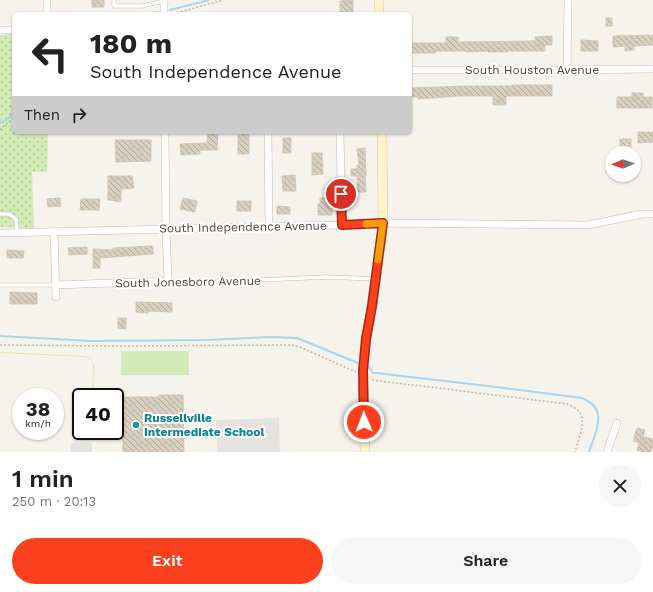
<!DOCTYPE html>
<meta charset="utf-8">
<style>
body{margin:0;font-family:"Work Sans",sans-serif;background:#f6f6f6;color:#222;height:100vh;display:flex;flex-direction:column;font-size:15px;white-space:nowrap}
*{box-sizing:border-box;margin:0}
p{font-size:13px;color:#767676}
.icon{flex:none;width:22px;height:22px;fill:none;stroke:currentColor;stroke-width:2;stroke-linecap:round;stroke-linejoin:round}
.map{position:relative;height:452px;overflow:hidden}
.sheet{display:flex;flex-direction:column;background:#fff;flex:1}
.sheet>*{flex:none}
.banner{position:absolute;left:12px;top:12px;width:400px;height:122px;border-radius:6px;box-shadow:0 1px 3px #0004;background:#fff;color:#222;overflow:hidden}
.needle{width:26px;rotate:268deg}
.buttons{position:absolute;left:605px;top:146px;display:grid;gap:8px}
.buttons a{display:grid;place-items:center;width:36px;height:36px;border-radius:50%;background:#fff;box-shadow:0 1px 3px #0004;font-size:20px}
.speed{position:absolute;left:12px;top:388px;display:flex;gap:8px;font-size:20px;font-weight:700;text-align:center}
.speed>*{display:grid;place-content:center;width:52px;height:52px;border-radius:50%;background:#fff;box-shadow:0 1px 3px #0004;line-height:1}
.speed small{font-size:10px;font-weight:400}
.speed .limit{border:2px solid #111;border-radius:6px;background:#fff;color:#111}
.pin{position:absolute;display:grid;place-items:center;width:34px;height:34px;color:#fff;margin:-17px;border:2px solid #fff;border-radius:50%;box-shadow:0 1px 4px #0007}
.me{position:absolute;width:44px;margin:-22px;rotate:359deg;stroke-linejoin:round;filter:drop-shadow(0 0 3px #0008)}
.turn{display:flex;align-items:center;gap:14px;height:84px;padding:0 12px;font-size:18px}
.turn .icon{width:52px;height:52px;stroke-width:2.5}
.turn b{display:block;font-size:28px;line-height:34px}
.then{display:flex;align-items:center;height:38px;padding:0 12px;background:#0003;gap:8px;font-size:15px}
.round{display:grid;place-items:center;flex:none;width:42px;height:42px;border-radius:21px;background:#f6f6f6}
.headline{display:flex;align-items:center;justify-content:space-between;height:68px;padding:0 12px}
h1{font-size:24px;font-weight:600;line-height:30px}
.action{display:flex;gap:8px;margin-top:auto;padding:8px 12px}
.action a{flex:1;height:46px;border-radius:24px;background:#fc3f1d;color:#fff;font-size:16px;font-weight:600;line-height:46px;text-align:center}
.action a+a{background:#f6f6f6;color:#222}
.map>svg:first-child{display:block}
</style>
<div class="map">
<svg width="653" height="452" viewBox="0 0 653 452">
<defs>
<pattern id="park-dots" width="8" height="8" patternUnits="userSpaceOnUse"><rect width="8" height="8" fill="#d2eab5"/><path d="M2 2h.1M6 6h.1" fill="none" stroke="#b6ca9c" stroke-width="1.8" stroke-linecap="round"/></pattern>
<pattern id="building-back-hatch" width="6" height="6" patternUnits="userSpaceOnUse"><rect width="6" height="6" fill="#d8cfc1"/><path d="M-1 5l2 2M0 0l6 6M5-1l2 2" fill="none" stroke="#b1aa9e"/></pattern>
</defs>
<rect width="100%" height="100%" fill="#f6f3ec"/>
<!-- green -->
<path fill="#d2eab5" d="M121,351H189V375H121Z
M0,352L85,356C90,357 92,360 94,365L93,397H92L93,365C92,360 90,358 85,357L0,353Z"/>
<!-- park -->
<path fill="url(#park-dots)" d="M14,34V132H48L47,172H32L34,228L0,227V35Z"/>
<!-- parking -->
<path fill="#e5e3e0" d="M279,418L280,452H217L216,420Z
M71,443H92V452H71Z"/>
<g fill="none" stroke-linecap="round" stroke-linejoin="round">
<!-- stream -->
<path stroke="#a9d4f2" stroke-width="2" d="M170,10L209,0
M148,14L158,12
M0,123L6,120L14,113
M0,336L92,341L206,340L270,337L297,338L358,363
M369,367L373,373H376L488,386L582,398C609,409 596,431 589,452"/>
</g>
<!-- building -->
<path fill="url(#building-back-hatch)" stroke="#d3c7b4" d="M92,0H104V7H92Z
M353,0V14H340V1Z
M606,18H612V26H606Z
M653,35V45L634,46V50L625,51V46L613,47V36Z
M552,36V45H545V51H507V52H488V51L466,52V51H436V53H410V43H446V37H458V42L535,41V37Z
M581,40L598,41V51H581Z
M512,85H552V96H506V105H493V96H459L418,99V97H410V88L466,86H512Z
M632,93H643V97H652V108H617V97H632Z
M208,132H218L217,150H200V154L181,155L180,144L207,143Z
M238,132H249V154H238Z
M638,132H653V142L638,143Z
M283,138H291V153H283Z
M620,139H631V153H620Z
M115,140H151V161L116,162Z
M365,148L366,176H365L366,192H358L357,176H351V169H357V165H359L357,149Z
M312,153H322L323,174L312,175Z
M295,175L296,191H283L282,176Z
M108,176H132L134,188L121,189V202L108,200Z
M60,198L61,206L48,207L47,199Z
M183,198L197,201L195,212L180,209Z
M320,198H328L329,204H331V205H332V215H318V204H320Z
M81,199H100L99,210H80Z
M237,201H251V211H237Z
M277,206L290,207V214H277Z
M153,246V254L100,258V268H93V249L113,250V248Z
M87,247V254L69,255L68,248Z
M7,250L24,251L23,258H7Z
M10,292L37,293V304H10Z
M136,302L172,303V312L148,311V313L136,312Z
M118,318H126V329L118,328Z
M159,395H183L184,452H123L122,397H159Z
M637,428L645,430L643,437L653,439V444L651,452H644L637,450L639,443L633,441Z"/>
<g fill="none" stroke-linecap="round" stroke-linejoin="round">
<defs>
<path id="lane" d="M114,0V6H142L164,1
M0,214H9L16,219L17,232
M168,281L215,282L327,277L375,279
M0,285H56"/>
<path id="street" d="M164,0V14
M47,14V0
M0,30H14
M410,70H567L653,69
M567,70L568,0
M268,132L269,226
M340,132L342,225
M54,232L56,297
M0,233L342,225L383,223L588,225L642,214H653
M56,285L168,281L166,229L165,132
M607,452L617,423"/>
<path id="secondary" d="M379,0V14
M365,452L363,371L366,339L372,306L383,223L382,132"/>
</defs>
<!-- lane casing -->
<use href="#lane" stroke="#c2bbae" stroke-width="4.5"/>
<!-- street casing -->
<use href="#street" stroke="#c2bbae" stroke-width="8"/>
<!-- secondary casing -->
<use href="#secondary" stroke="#d6c79b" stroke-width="10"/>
<!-- path -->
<path stroke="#c4b79f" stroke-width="1.5" stroke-dasharray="2 2" stroke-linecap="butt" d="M173,14L223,0
M10,106L14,111
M0,130L14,117
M0,345L119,346L292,345L300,347L356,372
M372,380L567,404C592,413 580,433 575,452"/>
<!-- lane -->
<use href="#lane" stroke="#fff" stroke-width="3.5"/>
<!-- street -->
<use href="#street" stroke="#fff" stroke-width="7"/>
<!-- secondary -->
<use href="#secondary" stroke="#fff3cd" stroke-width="9"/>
</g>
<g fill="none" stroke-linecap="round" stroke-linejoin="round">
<defs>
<path id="route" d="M341,194L342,225L383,223L372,306L366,339L363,371L364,422"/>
</defs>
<!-- route casing -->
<use href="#route" stroke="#a42913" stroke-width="10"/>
<!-- route -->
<use href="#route" stroke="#fc3f1d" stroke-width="7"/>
<!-- slow -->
<path stroke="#f59e0b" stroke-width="7" d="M366,224L383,223L378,260"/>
</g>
<!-- markers -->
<circle fill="#0f9aa8" stroke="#fff" stroke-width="1.5" cx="136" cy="425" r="4"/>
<g text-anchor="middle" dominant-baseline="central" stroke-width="4" stroke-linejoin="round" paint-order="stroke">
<!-- street labels -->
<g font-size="12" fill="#4b4439" stroke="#fff">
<text x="532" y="70">South Houston Avenue</text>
<text transform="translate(243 227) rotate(-1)">South Independence Avenue</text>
<text transform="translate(188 282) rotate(-1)">South Jonesboro Avenue</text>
</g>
<!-- culture labels -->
<g font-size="12" font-weight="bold" fill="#0d838f" stroke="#fff" text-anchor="start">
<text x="144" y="418">Russellville<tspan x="144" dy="14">Intermediate School</tspan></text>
</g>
</g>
</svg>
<div class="buttons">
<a><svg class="needle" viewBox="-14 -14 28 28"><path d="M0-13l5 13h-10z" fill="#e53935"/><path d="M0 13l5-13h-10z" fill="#767676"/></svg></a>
</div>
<div class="speed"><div>38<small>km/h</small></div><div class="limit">40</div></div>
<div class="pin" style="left:341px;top:194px;background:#d93025"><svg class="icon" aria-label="arrive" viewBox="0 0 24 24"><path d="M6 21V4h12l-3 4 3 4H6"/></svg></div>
<svg class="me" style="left:364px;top:422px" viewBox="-20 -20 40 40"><circle r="17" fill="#fc3f1d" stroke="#fff" stroke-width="3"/><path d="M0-11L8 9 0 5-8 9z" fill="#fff"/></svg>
<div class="banner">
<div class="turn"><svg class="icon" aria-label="left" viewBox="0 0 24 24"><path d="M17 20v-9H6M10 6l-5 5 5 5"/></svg><div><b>180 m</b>South Independence Avenue</div></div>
<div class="then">Then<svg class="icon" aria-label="right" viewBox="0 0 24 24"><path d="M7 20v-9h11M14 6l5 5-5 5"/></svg></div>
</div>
</div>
<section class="sheet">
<div class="headline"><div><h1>1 min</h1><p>250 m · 20:13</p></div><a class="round"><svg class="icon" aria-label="close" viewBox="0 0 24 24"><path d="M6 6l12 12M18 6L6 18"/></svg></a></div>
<div class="action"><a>Exit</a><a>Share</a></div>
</section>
